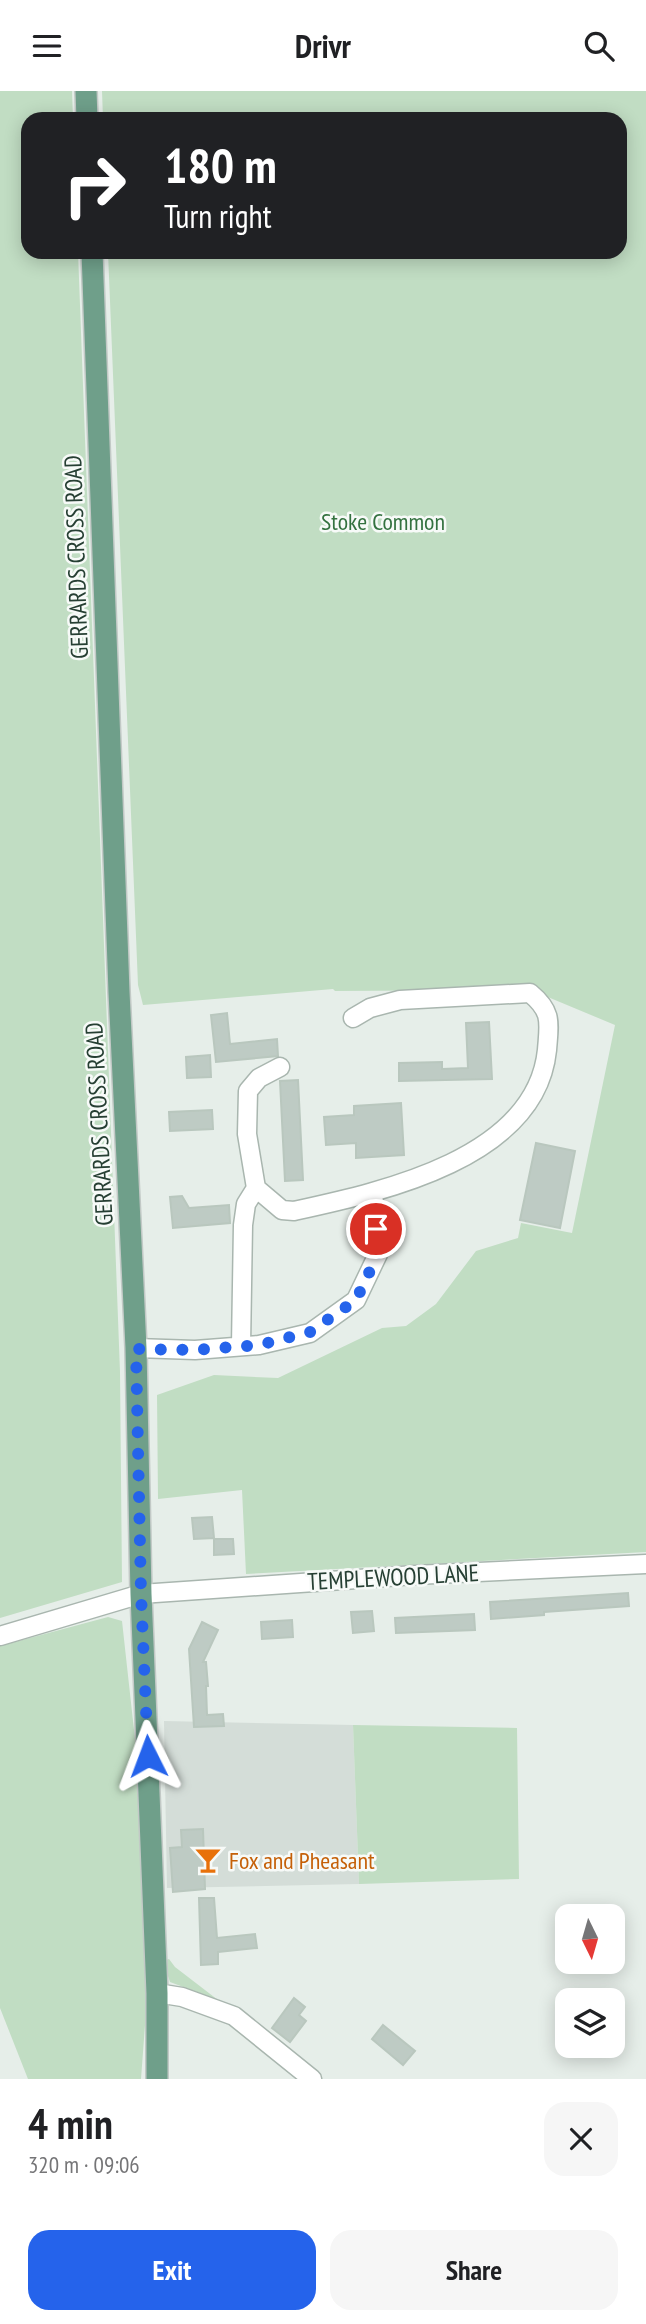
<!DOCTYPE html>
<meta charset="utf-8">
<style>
body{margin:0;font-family:"PT Sans Narrow",sans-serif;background:#f6f6f6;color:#202124;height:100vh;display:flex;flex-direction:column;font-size:26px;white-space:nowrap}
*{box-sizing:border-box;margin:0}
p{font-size:23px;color:#757577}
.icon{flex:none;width:38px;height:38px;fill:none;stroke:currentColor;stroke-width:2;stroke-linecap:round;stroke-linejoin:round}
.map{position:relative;height:1988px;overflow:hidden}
.drawer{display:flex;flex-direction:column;background:#fff;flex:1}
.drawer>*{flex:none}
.top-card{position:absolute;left:21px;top:21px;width:606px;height:147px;border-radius:21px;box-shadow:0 4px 18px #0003;background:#202124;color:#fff;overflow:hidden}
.needle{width:46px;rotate:175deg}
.controls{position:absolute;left:555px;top:1813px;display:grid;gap:14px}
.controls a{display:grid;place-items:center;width:70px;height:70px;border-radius:14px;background:#fff;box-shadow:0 4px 18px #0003;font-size:35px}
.pin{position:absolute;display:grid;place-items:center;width:60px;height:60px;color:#fff;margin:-30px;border:4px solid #fff;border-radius:50%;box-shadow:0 2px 7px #0007}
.me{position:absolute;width:77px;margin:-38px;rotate:357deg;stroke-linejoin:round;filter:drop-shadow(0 0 5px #0008)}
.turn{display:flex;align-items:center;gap:24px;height:147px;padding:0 28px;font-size:32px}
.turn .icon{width:91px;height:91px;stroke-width:2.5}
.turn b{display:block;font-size:49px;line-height:60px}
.round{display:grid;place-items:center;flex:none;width:74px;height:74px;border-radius:21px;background:#f6f6f6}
.overview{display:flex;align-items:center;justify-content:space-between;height:119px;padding:0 28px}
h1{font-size:42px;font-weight:700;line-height:52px}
.primary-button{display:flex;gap:14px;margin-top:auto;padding:14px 28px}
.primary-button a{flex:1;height:80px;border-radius:21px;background:#2563eb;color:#fff;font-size:28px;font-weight:700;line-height:80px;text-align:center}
.primary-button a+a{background:#f6f6f6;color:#202124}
header{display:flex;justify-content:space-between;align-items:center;height:91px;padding:0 28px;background:#fff;font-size:32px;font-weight:700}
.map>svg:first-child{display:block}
</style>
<header><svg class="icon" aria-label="menu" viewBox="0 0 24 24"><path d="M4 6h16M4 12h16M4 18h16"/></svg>Drivr<svg class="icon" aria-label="search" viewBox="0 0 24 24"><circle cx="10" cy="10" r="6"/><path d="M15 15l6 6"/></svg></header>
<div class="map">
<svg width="646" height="1988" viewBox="0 0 646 1988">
<rect width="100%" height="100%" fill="#e6eee9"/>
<!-- built -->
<path fill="#d4ddd8" d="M164,1630L353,1634L359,1793L167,1797Z"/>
<!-- green -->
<path fill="#c1ddc3" d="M0,0H72L73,28H28V161H78L120,1281L122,1491L0,1527Z
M102,0H646V1461L246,1483L242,1399L158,1408L157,1304L214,1284L278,1287L382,1237L406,1235L436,1213L476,1160L518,1147L521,1132L572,1142L615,934L531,899L335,900L333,898L143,914L138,894L108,161H620V28H103Z
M108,1526L122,1530L146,1748L150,1867L141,1988H28L0,1917V1555Z
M353,1634L517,1637L519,1788L359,1793Z
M169,1868L175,1876L218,1909L170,1891L166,1879V1869Z"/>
<!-- building -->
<path fill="#becbc4" stroke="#b9c7be" stroke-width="2" d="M227,922L230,953L277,948L278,965L216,971L211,924Z
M489,931L492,988L399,990V972L442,971V978L468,977L466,932Z
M210,964L211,986L187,987L186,966Z
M298,989L303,1089L285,1090L280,990Z
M401,1012L404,1064L356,1067V1052L326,1054L324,1026L354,1024V1015Z
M212,1019L213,1038L170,1040L169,1021Z
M536,1052L575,1060L560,1137L520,1129Z
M182,1105L189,1117L229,1114L230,1132L173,1137L170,1106Z
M212,1426L214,1447L194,1448L192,1427Z
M214,1448H233L234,1463L214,1464Z
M628,1502L629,1515L544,1521V1524L491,1528L490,1511Z
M372,1520L374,1540L353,1542L351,1521Z
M474,1523L475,1539L396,1542L395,1527Z
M292,1529L293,1546L262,1548L261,1531Z
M202,1531L218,1539L203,1571H206L208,1595H206L207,1624L223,1623L224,1635L194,1636L189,1558Z
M203,1738L205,1798L173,1801L170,1757L182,1756L181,1739Z
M199,1807H214L217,1847L255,1843L257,1857L218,1861V1873L201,1874Z
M294,1907L305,1916L299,1924L306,1930L290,1951L272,1937Z
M383,1934L415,1960L403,1974L372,1948Z"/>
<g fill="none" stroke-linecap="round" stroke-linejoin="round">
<defs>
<path id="minor" d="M280,976L259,987L248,1000L247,1043L256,1097L282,1119L294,1120C381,1101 536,1068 547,959C549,932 553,921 530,902L400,909L370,917L353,927
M241,1255L243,1134L246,1113L256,1097
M136,1257L195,1259L259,1254L310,1242L356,1209L378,1163L373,1102
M0,1545L141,1503L415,1484L646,1473
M157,1902L182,1906L234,1925L312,1988"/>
<path id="major" d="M86,0L87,28
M92,161L119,901L136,1257L141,1503L157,1902V1988"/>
</defs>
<!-- minor casing -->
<use href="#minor" stroke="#a9b6af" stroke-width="21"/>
<!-- major casing -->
<use href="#major" stroke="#c2c9c6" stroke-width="24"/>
<!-- minor -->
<use href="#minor" stroke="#fff" stroke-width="18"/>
<!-- major -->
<use href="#major" stroke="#6f9f8a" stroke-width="21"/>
</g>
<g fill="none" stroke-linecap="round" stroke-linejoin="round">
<!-- route -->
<path stroke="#2563eb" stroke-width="12" stroke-dasharray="0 21.6" d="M148,1665L141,1503L136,1258L195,1259L259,1254L310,1241L356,1209L378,1163L376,1138"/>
</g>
<!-- icons -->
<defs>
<symbol id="bar-bare" viewBox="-9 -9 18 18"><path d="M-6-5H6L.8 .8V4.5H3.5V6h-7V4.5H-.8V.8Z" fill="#e8710a" stroke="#f7faf8" stroke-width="2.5" paint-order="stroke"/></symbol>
</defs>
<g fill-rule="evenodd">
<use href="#bar-bare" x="189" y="1750" width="38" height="38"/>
</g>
<g text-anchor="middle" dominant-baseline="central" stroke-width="5" stroke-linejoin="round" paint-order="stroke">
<!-- park labels -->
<g font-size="24" fill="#347240" stroke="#f7faf8">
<text x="383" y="430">Stoke Common</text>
</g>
<!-- street labels -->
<g font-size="24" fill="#263f33" stroke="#f7faf8">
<text transform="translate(76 466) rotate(-92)">GERRARDS CROSS ROAD</text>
<text transform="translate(99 1033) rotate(-93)">GERRARDS CROSS ROAD</text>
<text transform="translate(393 1486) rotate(-3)">TEMPLEWOOD LANE</text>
</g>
<!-- food labels -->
<g font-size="24" fill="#c56008" stroke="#f7faf8" text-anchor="start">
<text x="229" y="1769">Fox and Pheasant</text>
</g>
</g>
</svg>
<div class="controls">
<a><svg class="needle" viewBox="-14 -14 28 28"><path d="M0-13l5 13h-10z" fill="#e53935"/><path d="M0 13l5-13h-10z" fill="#757577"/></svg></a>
<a><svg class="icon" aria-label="layers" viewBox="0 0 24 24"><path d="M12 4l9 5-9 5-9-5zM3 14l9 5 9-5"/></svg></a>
</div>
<div class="pin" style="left:376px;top:1138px;background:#d93025"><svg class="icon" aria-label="arrive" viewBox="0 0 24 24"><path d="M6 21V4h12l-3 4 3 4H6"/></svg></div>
<svg class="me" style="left:148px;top:1665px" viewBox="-20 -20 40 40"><path d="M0-17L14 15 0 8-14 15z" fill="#2563eb" stroke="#fff" stroke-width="4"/></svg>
<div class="top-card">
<div class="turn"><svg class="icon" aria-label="right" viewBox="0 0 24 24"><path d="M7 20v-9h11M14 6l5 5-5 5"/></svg><div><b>180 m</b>Turn right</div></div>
</div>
</div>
<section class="drawer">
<div class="overview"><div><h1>4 min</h1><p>320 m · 09:06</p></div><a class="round"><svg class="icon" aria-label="close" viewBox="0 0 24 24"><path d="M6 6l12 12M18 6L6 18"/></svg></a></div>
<div class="primary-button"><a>Exit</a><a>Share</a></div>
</section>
